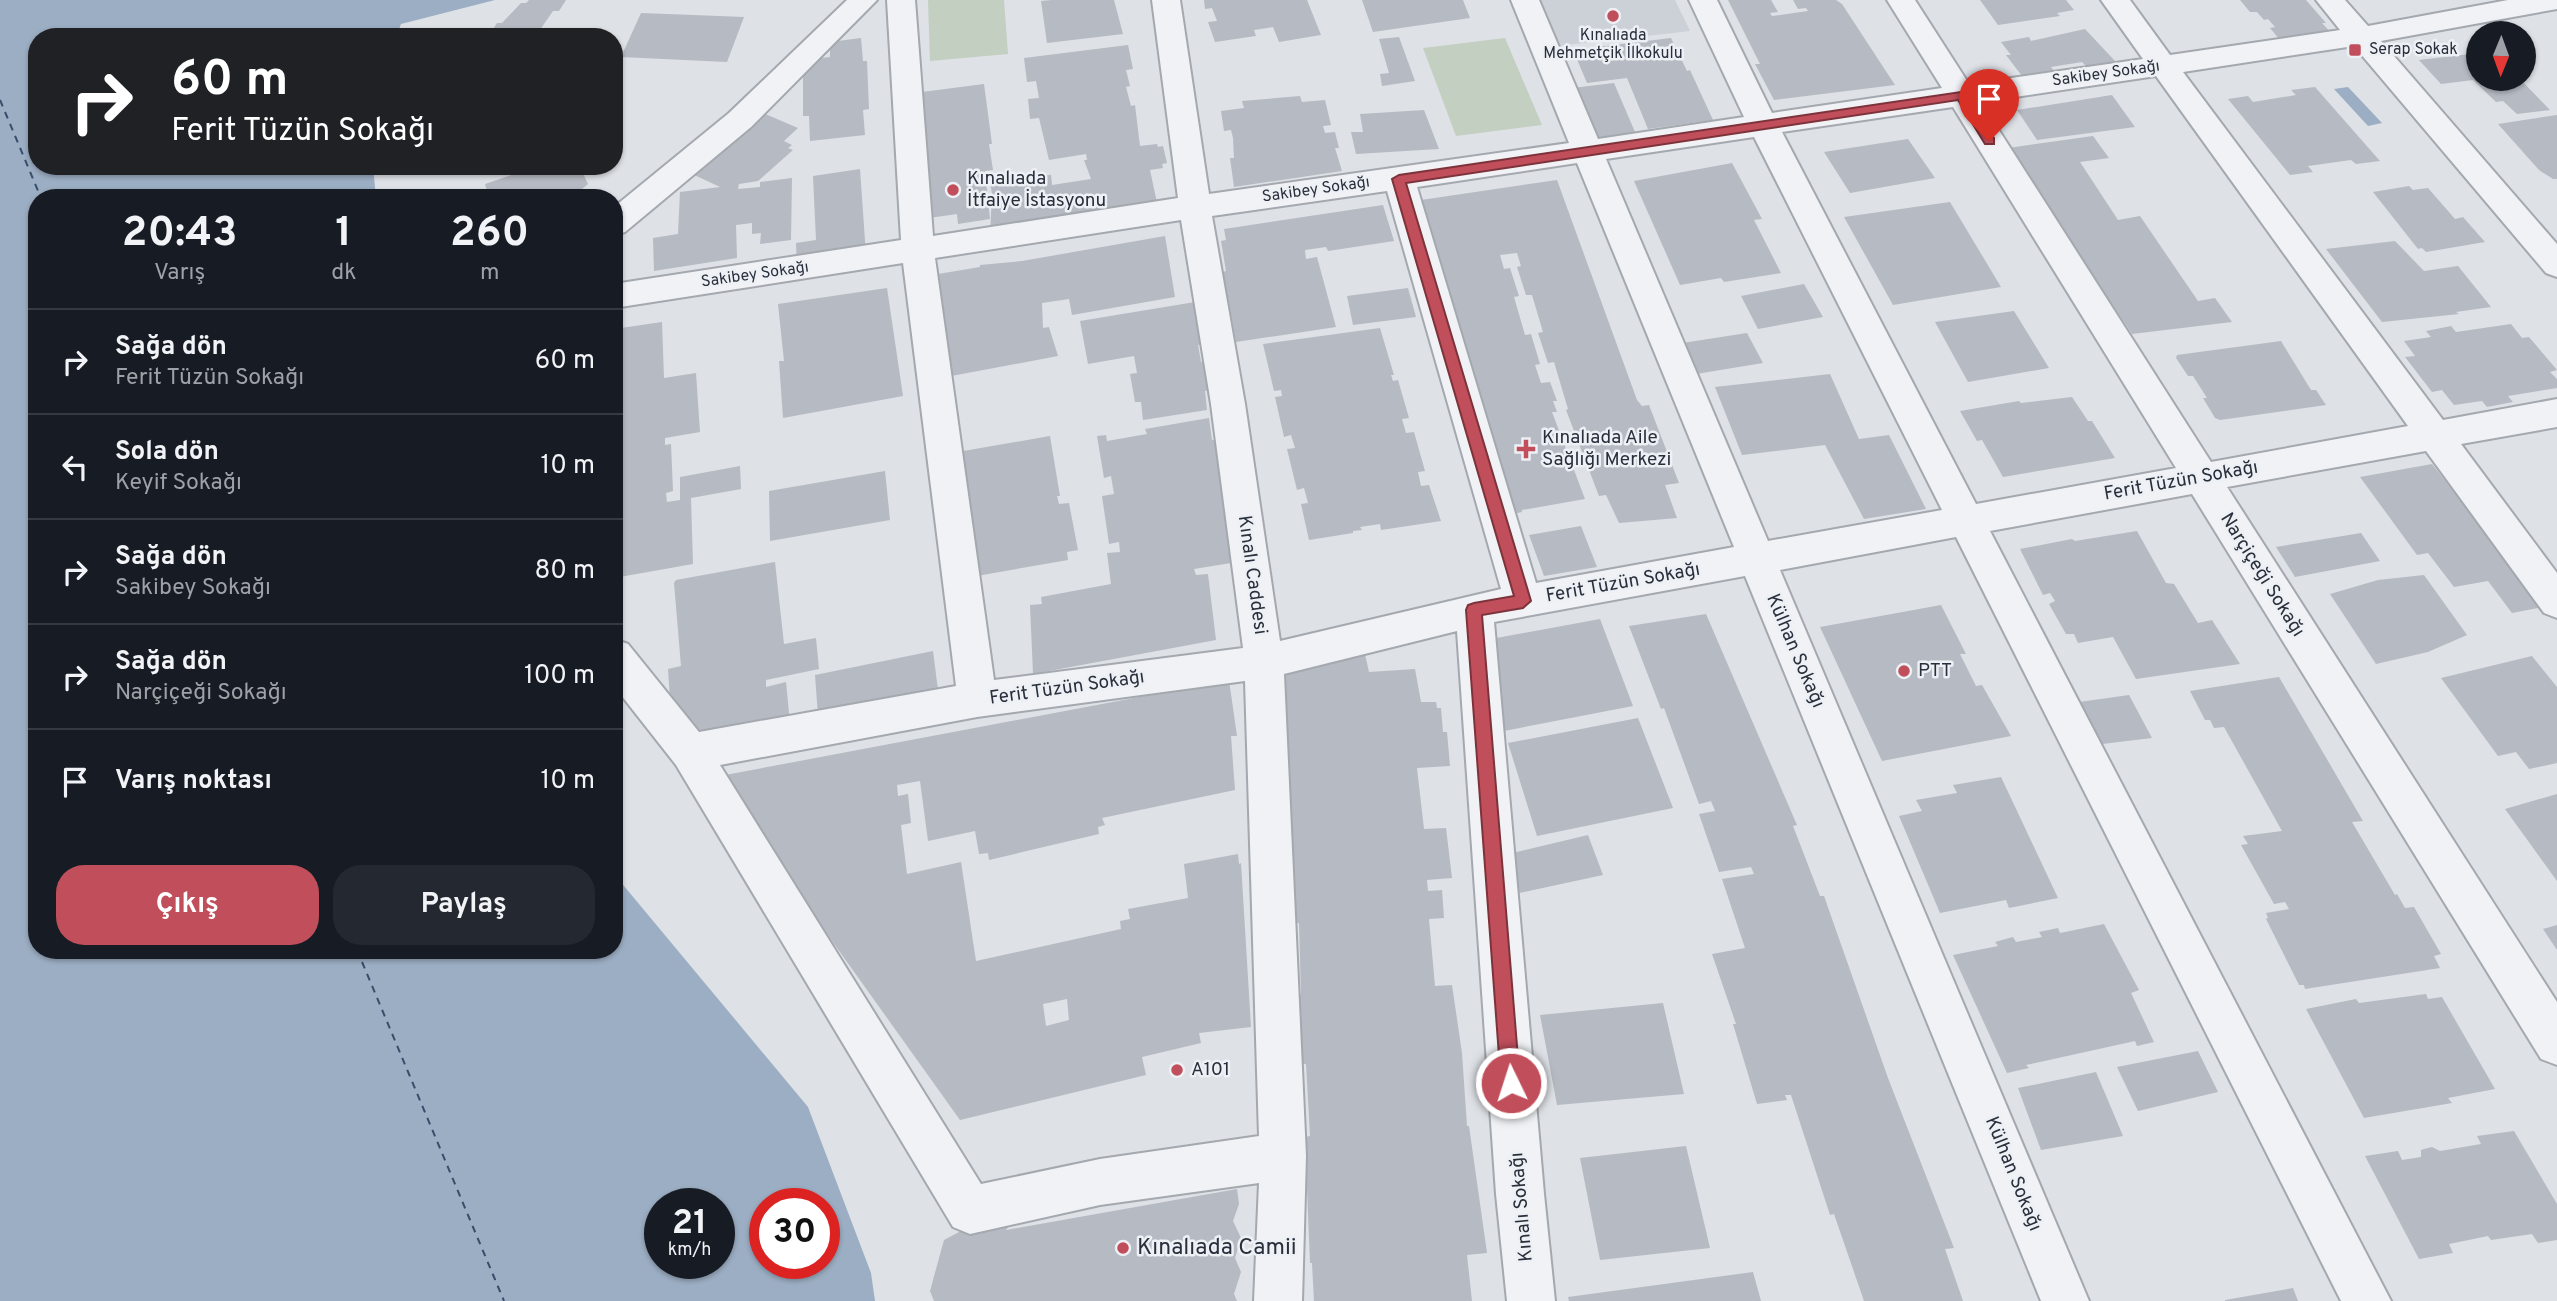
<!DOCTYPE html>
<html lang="tr">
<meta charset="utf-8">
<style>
body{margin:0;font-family:Overpass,sans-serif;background:#242831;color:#f1f3f6;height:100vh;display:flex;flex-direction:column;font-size:26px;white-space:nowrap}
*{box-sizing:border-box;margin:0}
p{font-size:23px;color:#9ea1a6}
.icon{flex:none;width:38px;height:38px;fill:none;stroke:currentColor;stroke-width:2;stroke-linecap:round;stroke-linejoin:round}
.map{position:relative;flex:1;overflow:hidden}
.sheet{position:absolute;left:28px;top:189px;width:595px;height:770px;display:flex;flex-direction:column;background:#171b24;border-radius:28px;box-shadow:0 2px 5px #0004}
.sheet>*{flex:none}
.banner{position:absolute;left:28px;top:28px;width:595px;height:147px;border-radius:28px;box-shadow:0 2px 5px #0004;background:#202124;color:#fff;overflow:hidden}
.needle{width:46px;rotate:181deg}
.buttons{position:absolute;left:2466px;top:21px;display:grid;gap:14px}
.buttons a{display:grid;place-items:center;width:70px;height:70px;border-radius:50%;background:#171b24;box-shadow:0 2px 5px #0004;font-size:35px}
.speed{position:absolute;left:644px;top:1188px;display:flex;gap:14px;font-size:35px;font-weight:700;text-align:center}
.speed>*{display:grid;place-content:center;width:91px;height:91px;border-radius:50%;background:#171b24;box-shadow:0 2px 5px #0004;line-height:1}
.speed small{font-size:18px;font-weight:400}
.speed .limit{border:10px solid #d22;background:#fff;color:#111}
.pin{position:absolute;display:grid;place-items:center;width:60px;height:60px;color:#fff;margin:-72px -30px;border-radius:50% 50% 50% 0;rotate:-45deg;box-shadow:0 0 7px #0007}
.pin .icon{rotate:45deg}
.me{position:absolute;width:77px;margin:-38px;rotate:356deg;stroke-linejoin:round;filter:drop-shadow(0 0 5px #0008)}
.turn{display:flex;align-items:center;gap:24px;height:147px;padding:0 28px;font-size:32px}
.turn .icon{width:91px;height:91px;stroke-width:2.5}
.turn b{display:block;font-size:49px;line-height:60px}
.eta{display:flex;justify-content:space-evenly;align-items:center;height:119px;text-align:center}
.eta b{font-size:42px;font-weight:700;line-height:49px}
.primary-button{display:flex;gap:14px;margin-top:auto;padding:14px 28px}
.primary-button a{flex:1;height:80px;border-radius:28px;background:#c04e5b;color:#fff;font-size:28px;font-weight:700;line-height:80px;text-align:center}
.primary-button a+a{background:#242831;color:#f1f3f6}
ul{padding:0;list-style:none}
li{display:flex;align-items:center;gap:21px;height:105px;padding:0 28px;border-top:2px solid #363941}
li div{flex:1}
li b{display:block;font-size:26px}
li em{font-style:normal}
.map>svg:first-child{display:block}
</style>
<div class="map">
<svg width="2557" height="1301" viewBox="0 0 2557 1301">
<rect width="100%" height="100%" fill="#dee1e6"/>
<!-- built -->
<path fill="#ccd0d7" d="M1538,0H1675L1690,31L1557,46Z"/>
<!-- green -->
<path fill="#c3cfc0" d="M928,0H1004L1008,54L930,61Z
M1505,38L1542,125L1456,136L1423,48Z"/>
<!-- water -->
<path fill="#9caec3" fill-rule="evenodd" d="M0,0H495L401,24L396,37H37V166H373L376,198H37V950H614V874L808,1107L871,1273L875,1301H0ZM660,1204H719V1264H660ZM765,1204H824V1264H765Z
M2348,87L2382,123L2368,126L2334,89Z"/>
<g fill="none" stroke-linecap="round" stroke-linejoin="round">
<!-- ferry -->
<path stroke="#374d6b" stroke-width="2" stroke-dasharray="7 6" stroke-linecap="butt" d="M0,100L41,198
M357,950L504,1301"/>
</g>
<!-- building -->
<path fill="#b6bac2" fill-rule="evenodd" d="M529,0H566L559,11H553L535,37H488L497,23H502L521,3H526Z
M1052,0H1114L1123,34L1047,43L1041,1Z
M1204,0H1307L1321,35L1279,42L1273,27L1254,30L1256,36L1215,42L1208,22L1217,21L1212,8L1205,9Z
M1362,0H1463L1470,18L1373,32Z
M1728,0H1771L1778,12L1770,13L1772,16L1808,11L1806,8L1798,9L1793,0H1836L1842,4L1895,85L1774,100L1755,64H1760Z
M1980,0H2066L2074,10L2057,13L2060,16L1998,25Z
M2240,0H2306L2326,23H2322L2332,34L2280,40L2270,28L2275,27L2268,19L2264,20L2257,12H2250Z
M641,13L744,17L727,62L621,57Z
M2085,29L2116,62L2086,66L2082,62L2051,67L2054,71L2022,76L2006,55H2011L2001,42L2029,37L2031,41Z
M1399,37L1415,81L1382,86L1380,74L1389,73L1379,39Z
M861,38L863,61H867L869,109L863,110L865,135L810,141L809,116H803V68L811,67V59L830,57V42Z
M1671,38L1687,71L1690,70L1713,120L1648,129L1627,78L1587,83L1573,50Z
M1128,45L1133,69L1126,70L1130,86L1126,87L1131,106L1135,105L1140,146L1157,144L1158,147L1163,146L1167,163L1162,164L1163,168L1150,170L1159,212L990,237L992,193L990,184L993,185L992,179L1051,175L1052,185L1091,179L1084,160H1087L1086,154L1049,160L1039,118L1030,119L1028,99L1039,98L1036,81L1027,82L1024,58Z
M2478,53V79H2520L2550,110L2517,114L2503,101L2496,102L2473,80L2441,84L2419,60Z
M1614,83L1635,132L1589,139L1564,89Z
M984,84L992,144H989L993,170L985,171L990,219L958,224L957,214L922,219L914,93Z
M2315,87L2380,161L2356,164L2351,160L2308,166L2313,172L2290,175L2228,99L2248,96L2253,102L2296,95L2291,90Z
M2112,95L2135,127L2037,140L2017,110Z
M1300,96L1302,102L1325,100L1331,125L1323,126L1325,133L1335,132L1339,148H1335L1342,171L1234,187L1230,158H1234L1233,138L1231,130L1224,131L1221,111L1244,108L1242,101Z
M1424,110L1439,149L1356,154L1351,132H1363L1360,114Z
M763,113L798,128L784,141L792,145L788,148L793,150L758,181L739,184L738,189L760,187V182L792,178L791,240L760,244L761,233L752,234V223L736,225L737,258L654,271L653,238L678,234L680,192L720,187L690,173Z
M2557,115V179H2553L2539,170L2498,124Z
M2093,136L2109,158L2080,162L2118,220L2140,216L2198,301L2215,298L2232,322L2132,334L2008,148Z
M1908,139L1935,178L1850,193L1824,152Z
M1732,163L1762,219L1754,220L1781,273L1724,282L1721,278L1680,285L1634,181Z
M556,168L581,169L588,184L571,198H489L485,184L523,171L554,172Z
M860,169L866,255L797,267L796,243L816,240L813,176Z
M1557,180L1637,400L1642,406L1649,405L1679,483L1665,485L1677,518L1619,523L1606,495L1599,496L1566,410L1568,409L1554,362L1548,363L1538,333L1543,332L1532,295H1526L1517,267L1521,266L1517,253L1500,255L1504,269L1510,268L1519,296L1514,297L1525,335L1531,334L1540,364L1535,365L1541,383L1550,382L1557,401H1553L1557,412H1552L1585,499L1522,510V512L1507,515L1421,200Z
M2409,186L2413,190L2428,188L2455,219L2463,217L2485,242L2426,252L2422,248L2418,249L2373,192Z
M1950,202L2001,287L1893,305L1844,217Z
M1383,205L1394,241L1328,251L1326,247L1305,250L1306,259L1317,257L1336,327L1236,342L1223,272L1226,271L1221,241L1226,240L1224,229Z
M1165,236L1175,297L1072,315L1069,299L1042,303L1043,328L1049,327L1058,356L946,377L932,275L980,267V265L1022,261Z
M2395,241L2424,271L2458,266L2491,307L2456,312L2459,314L2382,322L2326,249Z
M1804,284L1823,317L1758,329L1741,296Z
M887,288L903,396L783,418L779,361H784L778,304Z
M1408,288L1416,317L1353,325L1347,296Z
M1195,302L1203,344L1198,345L1201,362H1207L1211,390L1205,391L1207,410L1143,420L1141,402H1135L1130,374L1137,373L1134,356L1088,364L1080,321Z
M2014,311L2049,368L1968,382L1935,322Z
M662,322L664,378L696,373L700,432L665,438V445L671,444L673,491L666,493L667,502L680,500V477L740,466L741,489L691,498L693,564L614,578V329Z
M2511,324L2522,338L2529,337L2557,370L2550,372L2557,379V388L2508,396L2513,402L2487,407L2482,401L2454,405L2442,390L2432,392L2405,357L2415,356L2404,341L2431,337L2426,331L2451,326L2456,332Z
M1380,328L1394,375H1391L1393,381L1398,380L1409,418L1402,419L1406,433L1414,432L1425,471L1418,472L1421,486L1429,485L1441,521L1381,530L1380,524L1360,527L1362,530L1353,531V533L1309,540L1301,504L1308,503L1304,488L1297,490L1287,449L1295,448L1291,435L1284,437L1275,397L1282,396L1281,390L1274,391L1263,344Z
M1747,333L1763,363L1690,375L1676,344Z
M2281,341L2311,390H2316L2326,405L2220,420L2215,418L2203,398H2207L2193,376H2188L2176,358L2177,355Z
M1830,374L1859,439L1889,435L1926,509L1864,519L1825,445L1742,455L1715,387Z
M2072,397L2088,421H2092L2115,458L2003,477L1982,440L1977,441L1960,411L2019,401L2021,403Z
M1209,418L1212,440H1215L1231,563L1194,569L1196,575L1208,574L1216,640L1033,674L1030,605L1042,604L1041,597L1111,584L1107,553L1120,552L1119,542L1109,544L1102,496L1114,494L1111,476L1104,478L1097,436L1106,435L1107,441L1147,434L1145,429Z
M1050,436L1060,496H1057L1059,504L1069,503L1078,550L1067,552L1068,560L971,577L952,453Z
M2432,464L2493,541L2543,607L2512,613L2488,581L2454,587L2428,553L2417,555L2360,477Z
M885,471L890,520L770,541L769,491Z
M1581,526L1597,567L1544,576L1529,535Z
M2137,531L2166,583L2174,584L2198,623L2212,620L2240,664L2136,679L2113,637L2078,643L2074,634H2066L2049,604L2055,601L2050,593L2043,595L2020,549L2072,539L2075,541Z
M2361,533L2380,561L2295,577L2276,547Z
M775,562L784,644L816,638L819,669L766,680V687L786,682L790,723L673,748L668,669L681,666L674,583L676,580Z
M2424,575L2467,635L2428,652L2376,664L2330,594L2378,580Z
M1941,605L1966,654H1960L1976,686L1982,685L2011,736L1882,761L1820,627Z
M1706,614L1797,825L1793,826L1820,896H1824L1888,1078L1954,1248L1945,1249L1963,1301H1864L1834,1214L1830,1215L1791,1095H1785L1787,1100L1757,1104L1733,1024H1736L1712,954L1745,948L1722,879L1754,874L1751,867L1719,872L1699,814L1715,811L1711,801L1699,804L1664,708L1661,709L1629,626Z
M1600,619L1633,706L1504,731L1475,642Z
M933,651L938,690L818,716L815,675Z
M1365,654L1369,672L1415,669L1421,702H1436L1437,708H1441L1443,732H1447L1450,766L1417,768L1424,829L1446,828L1452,878L1427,880L1428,891L1442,890L1444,918L1429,919L1435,986L1452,985L1462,1053L1467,1126H1469L1487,1253L1467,1255L1472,1301H1314L1312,1263H1310L1305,1137L1310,1136L1306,1064H1302L1299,994H1301L1299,923H1295L1291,865L1288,775L1274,669Z
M2532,656L2557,687V763L2529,769L2516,752L2498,756L2441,678Z
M2279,677L2363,821L2352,822L2395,895L2397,894L2405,908L2414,907L2441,954L2434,956L2440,968L2305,989L2304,985H2299L2266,919L2268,918L2266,913L2289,909L2285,902L2274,904L2241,845L2248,844L2243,836L2282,831L2224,727L2214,728L2210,720H2205L2190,691Z
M1229,680L1237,736H1231L1235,790L1102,818L1105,825L1098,827L1099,834L989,860L988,853L979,854L975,831L928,841L920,781L897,785L898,796L908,794L911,823L901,825L907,874L961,862L976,961L1121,929L1120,921L1130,919L1128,909L1188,898L1184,864L1238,854L1239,864L1241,863L1251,1027L1199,1033L1201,1043L1142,1057L1146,1075L960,1120L802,899L720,776ZM1067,999L1069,1020L1046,1026L1043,1004Z
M2129,695L2152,738L2094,745L2072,703Z
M1638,718L1673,808L1537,836L1508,743Z
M2001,777L2058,898L2009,908L2006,900L1940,913L1899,816L1922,811L1916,800L1957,793L1953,785Z
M2557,794V881L2505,809Z
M1588,835L1603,875L1519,893L1500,856Z
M2104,924L2139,990L2131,993L2154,1042L2137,1046L2135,1041L2026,1065L2029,1068L2007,1073L1953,955L1998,946L1995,942L2013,937L2016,942L2042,937L2039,932L2058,928L2060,933Z
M2557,925V950L2543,929Z
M2426,994L2428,999L2442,997L2495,1089L2448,1098L2452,1103L2364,1118L2306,1009L2356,999L2359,1003Z
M1663,1003L1684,1094L1557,1105L1540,1015Z
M2198,1051L2218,1092L2138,1111L2117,1067Z
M2096,1072L2123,1136L2041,1150L2018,1088Z
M2514,1131L2557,1204V1240L2538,1243L2532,1234L2491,1240L2488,1236L2449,1244L2453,1253L2419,1259L2365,1156L2398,1151L2402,1160L2421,1157V1150L2424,1149L2432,1147L2440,1151L2481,1144L2477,1136Z
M1686,1146L1710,1248L1600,1260L1580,1158Z
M1237,1189L1239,1204L1233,1221L1241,1238L1235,1258L1241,1272L1234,1294L1237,1301H934L930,1291L944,1240L961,1231L1007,1220L1009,1226L1006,1230Z
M1753,1272L1761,1301H1569L1568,1297Z
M2293,1288L2298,1301H2225V1300Z"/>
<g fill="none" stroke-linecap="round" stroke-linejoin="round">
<defs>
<path id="minor" d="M847,0H877L751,127L625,232L614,235V207L729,113Z
M887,0H915L933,236L1178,198L1152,0H1180L1209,194L1569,143L1511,0H1539L1598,139L1744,117L1689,0H1717L1772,113L1942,88L1887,0H1915L1969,84L2143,59L2101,0H2130L2170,55L2340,30L2316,0H2345L2368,26L2508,0H2557V9L2381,41L2557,244V277L2546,273L2354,46L2183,72L2443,420L2557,399V427L2461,444L2557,573V618L2544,613L2426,451L2227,487L2557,1002V1065L2541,1059L2192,494L1990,531L2391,1301H2341L1956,537L1780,570L2089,1301H2041L1745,576L1494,622L1544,1194L1555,1301H1507L1496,1194L1457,631L1284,674L1306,1156L1302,1301H1254L1259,1183L1100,1205L970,1234L953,1227L676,765L614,686V639L628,644L699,732L956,686L903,263L614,308V284L901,240ZM2156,76L2408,426L2211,462L1981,102ZM1953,107L2176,468L1976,504L1782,132ZM1754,137L1942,510L1768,541L1606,159ZM1577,163L1734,547L1536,583L1417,187ZM1387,191L1501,589L1280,641L1245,404L1212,216ZM1181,220L1211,404L1243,648L994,680L935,258ZM1245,681L1259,1136L1100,1159L981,1184L720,765L977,717Z"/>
</defs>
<!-- minor casing -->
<use href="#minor" stroke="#a4a8af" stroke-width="4"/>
<!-- minor -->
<use href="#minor" fill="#f0f2f5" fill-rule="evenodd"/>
</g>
<!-- route -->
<path fill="#c04e5b" stroke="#7d333b" stroke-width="2" d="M1961,92L1966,93L1994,138V144H1985L1958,100L1406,183L1531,601L1523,608L1482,615L1520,1083L1517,1089L1511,1092L1504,1089L1501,1083L1466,610L1468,605L1474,603L1514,596L1392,179L1399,175Z"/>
<!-- markers -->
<g fill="#c04e5b" stroke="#edf0f4" stroke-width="2.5">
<circle cx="1613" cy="16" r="7"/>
<rect x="2348" y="43" width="14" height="14" rx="3.5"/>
<circle cx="953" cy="190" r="7"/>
<path d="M1522.5 438.5h7v7h7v7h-7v7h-7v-7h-7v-7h7z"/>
<circle cx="1904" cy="671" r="7"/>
<circle cx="1177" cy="1070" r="7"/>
<circle cx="1123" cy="1248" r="7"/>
</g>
<g text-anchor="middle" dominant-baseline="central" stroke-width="5" stroke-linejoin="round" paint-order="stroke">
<!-- far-poi labels -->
<g font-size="16" fill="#292f3b" stroke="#edf0f4">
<text x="1613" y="36">Kınalıada<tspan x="1613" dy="18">Mehmetçik İlkokulu</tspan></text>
<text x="2369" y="50" text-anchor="start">Serap Sokak</text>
</g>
<!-- far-street labels -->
<g font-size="16" fill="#292f3b" stroke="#edf0f4">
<text transform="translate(2106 74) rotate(-8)">Sakibey Sokağı</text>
<text transform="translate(1316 190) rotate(-8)">Sakibey Sokağı</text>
<text transform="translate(755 275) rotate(-8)">Sakibey Sokağı</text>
</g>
<!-- poi labels -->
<g font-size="19" fill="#292f3b" stroke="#edf0f4" text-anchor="start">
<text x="967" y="179">Kınalıada<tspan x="967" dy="22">İtfaiye İstasyonu</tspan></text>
<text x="1542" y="438">Kınalıada Aile<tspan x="1542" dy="22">Sağlığı Merkezi</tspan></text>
<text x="1918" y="671">PTT</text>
<text x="1191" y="1070">A101</text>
</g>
<!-- street labels -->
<g font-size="19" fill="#292f3b" stroke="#edf0f4">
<text transform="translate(2181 481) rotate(-10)">Ferit Tüzün Sokağı</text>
<text transform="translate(1252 575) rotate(82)">Kınalı Caddesi</text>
<text transform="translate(2262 575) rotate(58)">Narçiçeği Sokağı</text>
<text transform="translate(1623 583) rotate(-10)">Ferit Tüzün Sokağı</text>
<text transform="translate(1795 651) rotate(67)">Külhan Sokağı</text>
<text transform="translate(1067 688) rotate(-8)">Ferit Tüzün Sokağı</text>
<text transform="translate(2013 1174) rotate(68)">Külhan Sokağı</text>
<text transform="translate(1522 1207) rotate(-95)">Kınalı Sokağı</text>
</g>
<!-- near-poi labels -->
<g font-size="23" fill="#292f3b" stroke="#edf0f4" text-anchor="start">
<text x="1137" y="1248">Kınalıada Camii</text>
</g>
</g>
</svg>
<div class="buttons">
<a><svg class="needle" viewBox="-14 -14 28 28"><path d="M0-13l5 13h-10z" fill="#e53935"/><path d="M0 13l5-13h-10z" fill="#9ea1a6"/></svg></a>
</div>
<div class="speed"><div>21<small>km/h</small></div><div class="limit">30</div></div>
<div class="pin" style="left:1989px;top:141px;background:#d93025"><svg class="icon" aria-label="arrive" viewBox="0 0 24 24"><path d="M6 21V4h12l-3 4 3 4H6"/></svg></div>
<svg class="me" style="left:1511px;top:1083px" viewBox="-20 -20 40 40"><circle r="17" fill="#c04e5b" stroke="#fff" stroke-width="3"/><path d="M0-11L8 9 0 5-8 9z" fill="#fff"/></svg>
<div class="banner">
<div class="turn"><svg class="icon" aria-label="right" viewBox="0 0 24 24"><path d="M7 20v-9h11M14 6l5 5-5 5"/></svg><div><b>60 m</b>Ferit Tüzün Sokağı</div></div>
</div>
<section class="sheet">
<div class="eta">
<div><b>20:43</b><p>Varış</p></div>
<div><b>1</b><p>dk</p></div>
<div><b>260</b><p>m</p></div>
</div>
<ul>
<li><svg class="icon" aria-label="right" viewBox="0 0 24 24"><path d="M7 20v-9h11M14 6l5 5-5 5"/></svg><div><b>Sağa dön</b><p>Ferit Tüzün Sokağı</p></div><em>60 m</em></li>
<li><svg class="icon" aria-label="left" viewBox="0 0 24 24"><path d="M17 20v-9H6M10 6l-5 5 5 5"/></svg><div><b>Sola dön</b><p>Keyif Sokağı</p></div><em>10 m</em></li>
<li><svg class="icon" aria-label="right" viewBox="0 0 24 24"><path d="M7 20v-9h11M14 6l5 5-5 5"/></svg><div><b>Sağa dön</b><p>Sakibey Sokağı</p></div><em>80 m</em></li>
<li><svg class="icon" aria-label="right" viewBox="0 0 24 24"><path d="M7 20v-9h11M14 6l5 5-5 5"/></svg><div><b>Sağa dön</b><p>Narçiçeği Sokağı</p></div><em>100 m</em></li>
<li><svg class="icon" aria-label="arrive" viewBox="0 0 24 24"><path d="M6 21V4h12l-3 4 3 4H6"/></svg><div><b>Varış noktası</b></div><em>10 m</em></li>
</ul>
<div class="primary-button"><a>Çıkış</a><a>Paylaş</a></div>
</section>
</div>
